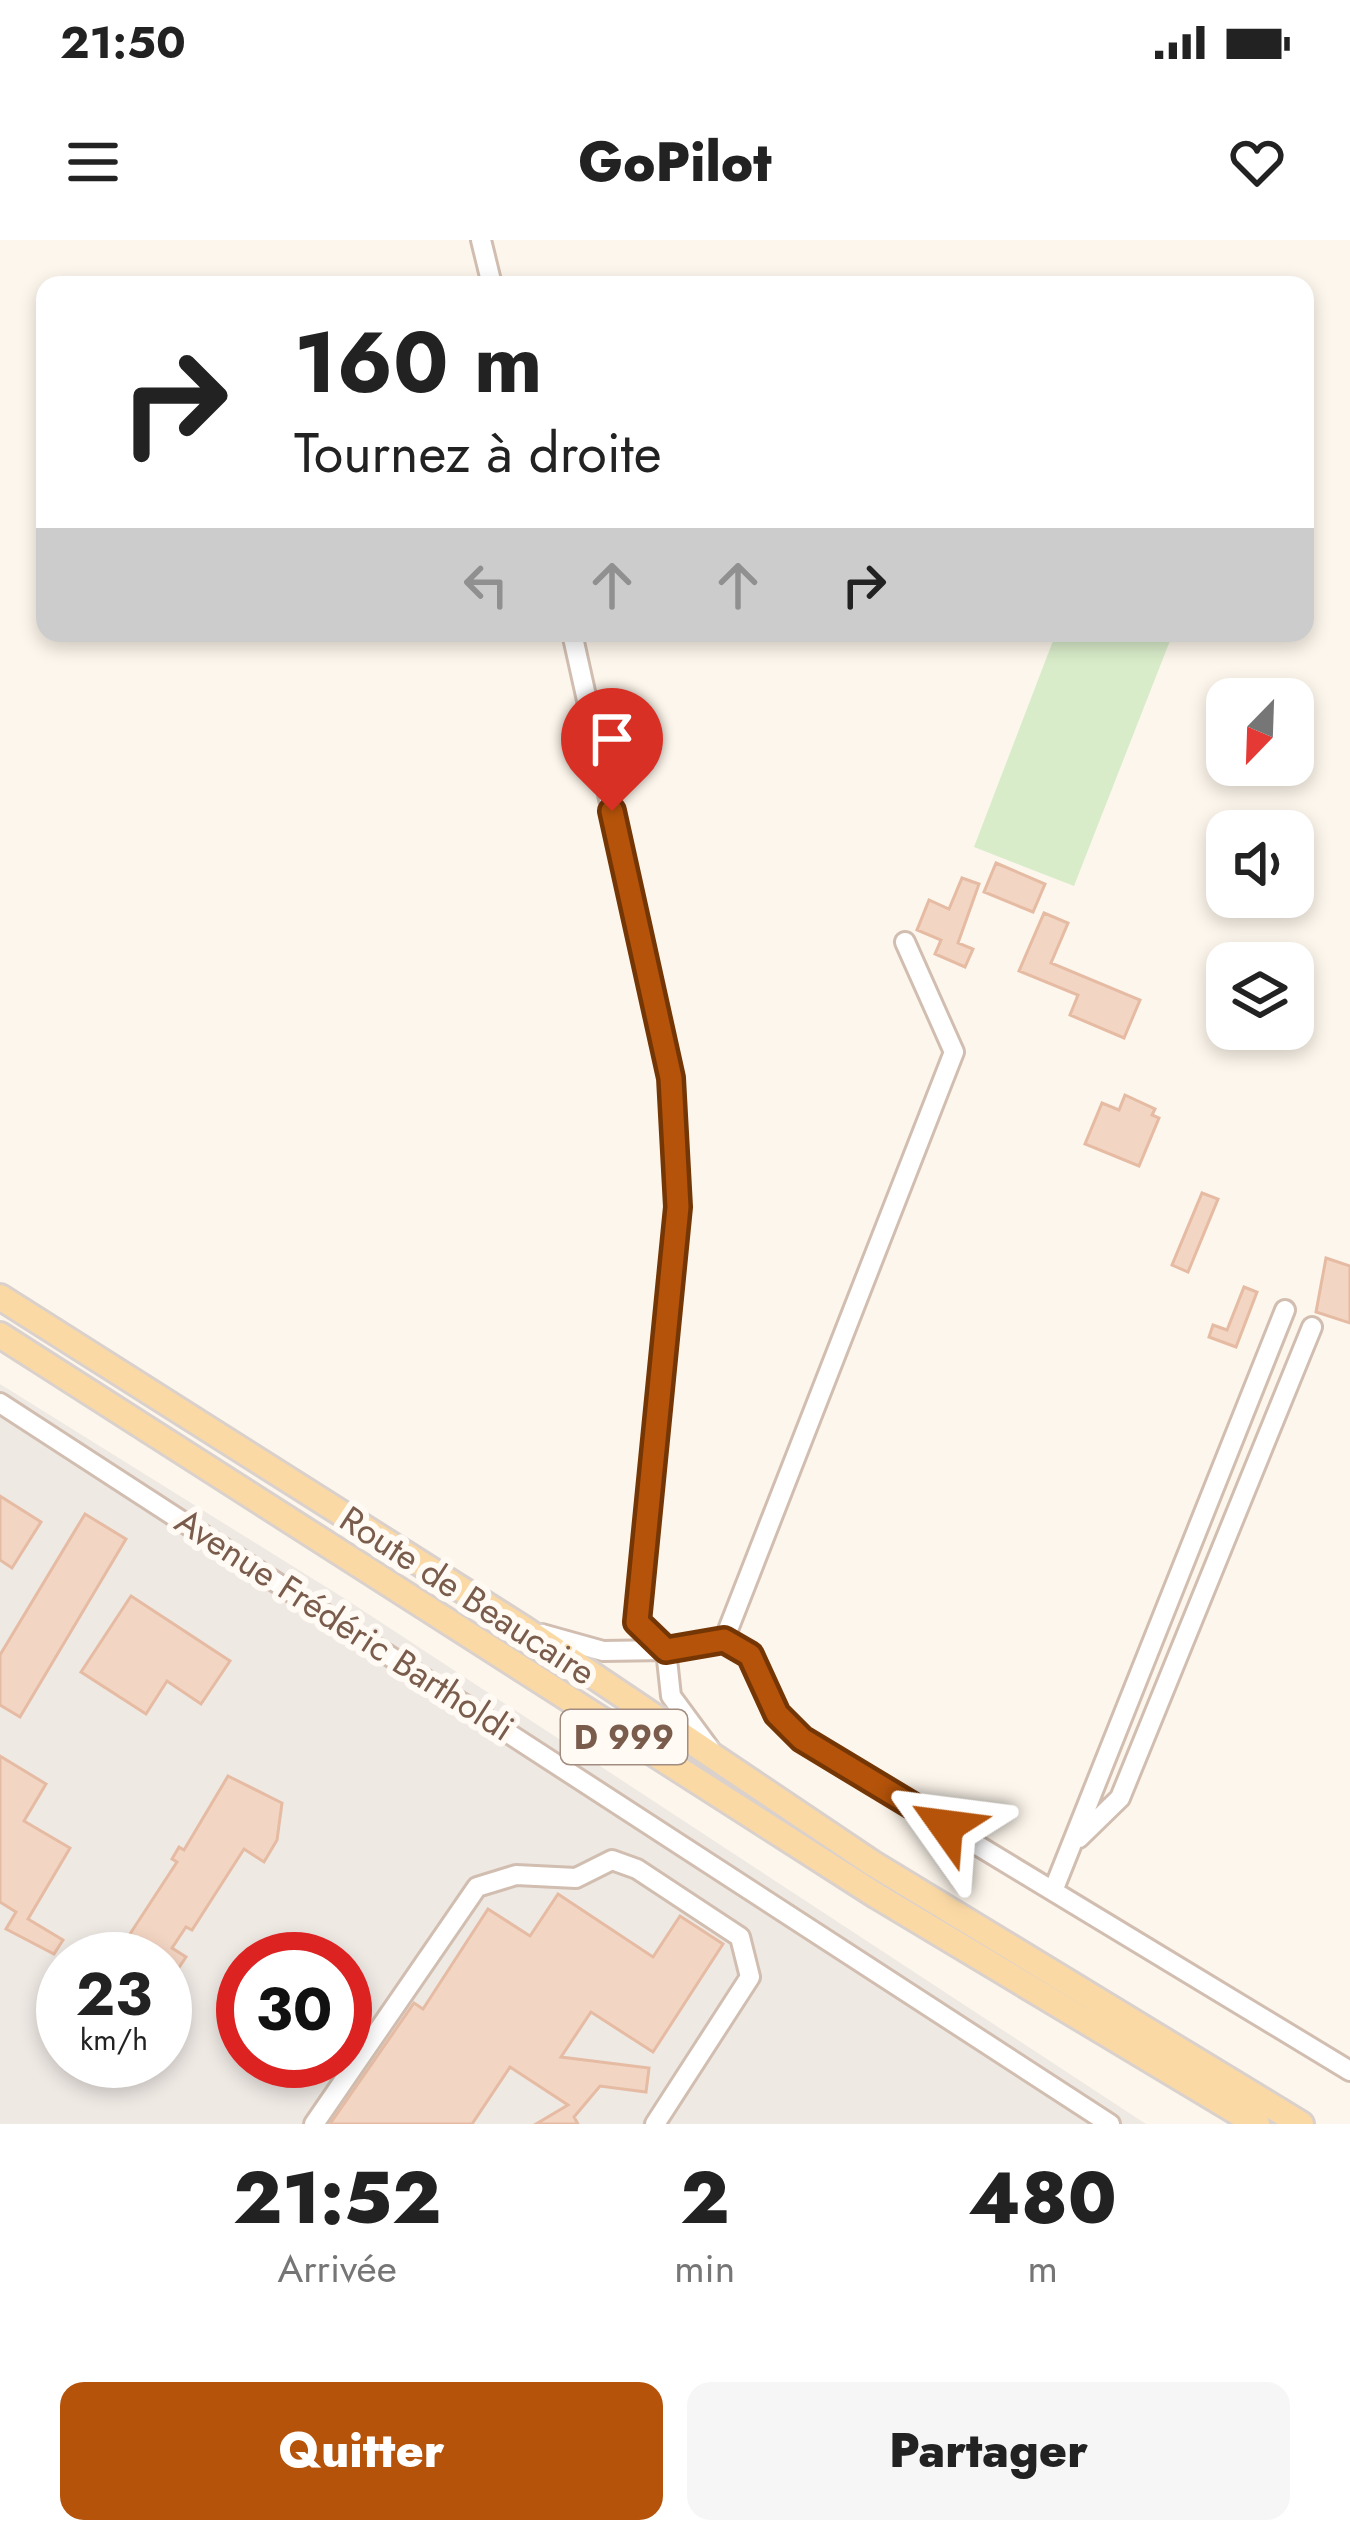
<!DOCTYPE html>
<html lang="fr">
<meta charset="utf-8">
<style>
body{margin:0;font-family:Jost,sans-serif;background:#f6f6f6;color:#222;height:100vh;display:flex;flex-direction:column;font-size:45px;white-space:nowrap}
*{box-sizing:border-box;margin:0}
p{font-size:39px;color:#767676}
.icon{flex:none;width:66px;height:66px;fill:none;stroke:currentColor;stroke-width:2;stroke-linecap:round;stroke-linejoin:round}
.map{position:relative;height:1884px;overflow:hidden}
.drawer{display:flex;flex-direction:column;background:#fff;flex:1}
.drawer>*{flex:none}
.guide{position:absolute;left:36px;top:36px;width:1278px;height:366px;border-radius:24px;box-shadow:0 6px 18px #0003;background:#fff;color:#222;overflow:hidden}
.needle{width:78px;rotate:203deg}
.controls{position:absolute;left:1206px;top:438px;display:grid;gap:24px}
.controls a{display:grid;place-items:center;width:108px;height:108px;border-radius:24px;background:#fff;box-shadow:0 6px 18px #0003;font-size:60px}
.speed{position:absolute;left:36px;top:1692px;display:flex;gap:24px;font-size:60px;font-weight:700;text-align:center}
.speed>*{display:grid;place-content:center;width:156px;height:156px;border-radius:50%;background:#fff;box-shadow:0 6px 18px #0003;line-height:1}
.speed small{font-size:30px;font-weight:400}
.speed .limit{border:18px solid #d22;background:#fff;color:#111}
.pin{position:absolute;display:grid;place-items:center;width:102px;height:102px;color:#fff;margin:-123px -51px;border-radius:50% 50% 50% 0;rotate:-45deg;box-shadow:0 0 12px #0007}
.pin .icon{rotate:45deg}
.me{position:absolute;width:132px;margin:-66px;rotate:301deg;stroke-linejoin:round;filter:drop-shadow(0 0 9px #0008)}
.turn{display:flex;align-items:center;gap:42px;height:252px;padding:0 60px;font-size:54px}
.turn .icon{width:156px;height:156px;stroke-width:2.5}
.turn b{display:block;font-size:84px;line-height:102px}
.lanes{display:flex;align-items:center;height:114px;padding:0 60px;background:#0003;justify-content:center;gap:60px;direction:ltr}
.lanes .off{opacity:.35}
.eta{display:flex;justify-content:space-evenly;align-items:center;height:204px;text-align:center}
.eta b{font-size:72px;font-weight:800;line-height:84px}
.primary-button{display:flex;gap:24px;margin-top:auto;padding:24px 60px}
.primary-button a{flex:1;height:138px;border-radius:24px;background:#b45309;color:#fff;font-size:48px;font-weight:800;line-height:138px;text-align:center}
.primary-button a+a{background:#f6f6f6;color:#222}
.status{display:flex;justify-content:space-between;align-items:center;height:84px;padding:0 60px;background:#fff;direction:ltr}
.status svg{height:33px;fill:currentColor}
header{display:flex;justify-content:space-between;align-items:center;height:156px;padding:0 60px;background:#fff;font-size:54px;font-weight:800}
.map>svg:first-child{display:block}
</style>
<div class="status"><b>21:50</b><svg viewBox="0 0 49 12"><path d="M0 12V9h3v3zM5 12V6h3v6zM10 12V3h3v9zM15 12V0h3v12zM26 1h20v11H26zM47 4h2v5h-2z"/></svg></div>
<header><svg class="icon" aria-label="menu" viewBox="0 0 24 24"><path d="M4 6h16M4 12h16M4 18h16"/></svg>GoPilot<svg class="icon" aria-label="heart" viewBox="0 0 24 24"><path d="M12 20l-8-8c-3-5 5-10 8-4 3-6 11-1 8 4z"/></svg></header>
<div class="map">
<svg width="1350" height="1884" viewBox="0 0 1350 1884">
<rect width="100%" height="100%" fill="#fdf6ec"/>
<!-- industrial -->
<path fill="#efe9e4" fill-rule="evenodd" d="M0,1144L347,1360L1146,1884H0ZM63,1719H165V1821H63ZM243,1719H345V1821H243Z"/>
<!-- green -->
<path fill="#d8ecc9" d="M1056,393H1173L1074,646L974,607Z"/>
<!-- building -->
<path fill="#f3d5c3" stroke="#e6bba3" stroke-width="3" d="M996,623L1045,644L1033,672L984,652Z
M962,638L979,644L958,703L973,709L965,727L935,714L941,700L917,690L929,660L949,669Z
M1044,673L1068,683L1051,723L1140,760L1124,798L1070,775L1078,755L1019,731Z
M1125,855L1155,869L1152,875L1159,878L1139,926L1085,904L1102,863L1119,870Z
M1202,953L1218,959L1188,1032L1172,1025Z
M1326,1018L1350,1026V1083L1316,1072Z
M1244,1047L1257,1052L1236,1107L1209,1097L1213,1085L1227,1090Z
M0,1256L41,1282L12,1328L0,1320Z
M85,1274L126,1299L20,1477L0,1465V1415Z
M131,1356L230,1421L201,1464L167,1441L146,1474L81,1432Z
M0,1516L46,1544L24,1581L70,1608L28,1679L63,1700L54,1714L6,1689L16,1672L0,1662Z
M228,1536L282,1563L277,1600L264,1622L244,1609L192,1690L186,1687L172,1708L186,1717L178,1729L128,1697L177,1622L172,1619L179,1607L184,1610Z
M558,1654L653,1717L680,1676L723,1704L653,1812L591,1772L561,1817L649,1828L646,1852L600,1846L574,1877L578,1884H536L568,1865L510,1827L472,1884H330L414,1763L423,1769L488,1669L530,1696Z"/>
<g fill="none" stroke-linecap="round" stroke-linejoin="round">
<defs>
<path id="minor" d="M481,0L492,45
M572,393L671,837L678,967L637,1382L666,1410
M0,1163L1110,1884
M542,1394L603,1411L666,1410L724,1400L750,1415L777,1474L802,1499L1350,1831
M724,1400L954,812L905,702
M666,1410L671,1456L710,1509
M1079,1598L1120,1558L1312,1087
M1053,1651L1285,1070
M314,1884L477,1647L516,1635L576,1638L612,1620L637,1629L740,1697L750,1737L655,1884"/>
<path id="major" d="M0,1057L524,1389L872,1623L1301,1884
M0,1095L877,1656L1257,1884"/>
</defs>
<!-- minor casing -->
<use href="#minor" stroke="#d1beb0" stroke-width="24"/>
<!-- major casing -->
<use href="#major" stroke="#dad1cd" stroke-width="30"/>
<!-- minor -->
<use href="#minor" stroke="#fff" stroke-width="18"/>
<!-- major -->
<use href="#major" stroke="#fbd9a5" stroke-width="24"/>
</g>
<g fill="none" stroke-linecap="round" stroke-linejoin="round">
<defs>
<path id="route" d="M612,571L671,838L678,967L637,1382L666,1410L724,1400L750,1415L777,1474L802,1499L946,1586"/>
</defs>
<!-- route casing -->
<use href="#route" stroke="#753606" stroke-width="30"/>
<!-- route -->
<use href="#route" stroke="#b45309" stroke-width="21"/>
</g>
<g text-anchor="middle" dominant-baseline="central" stroke-width="12" stroke-linejoin="round" paint-order="stroke">
<!-- shield labels -->
<rect fill="#fffaf3" stroke="#a28b7f" stroke-width="3" x="561" y="1470" width="126" height="54" rx="9"/>
<g font-size="33" font-weight="bold" fill="#7a5c4d">
<text x="624" y="1497">D 999</text>
</g>
<!-- street labels -->
<g font-size="36" fill="#7a5c4d" stroke="#fffaf3">
<text transform="translate(468 1355) rotate(33)">Route de Beaucaire</text>
<text transform="translate(345 1384) rotate(33)">Avenue Frédéric Bartholdi</text>
</g>
</g>
</svg>
<div class="controls">
<a><svg class="needle" viewBox="-14 -14 28 28"><path d="M0-13l5 13h-10z" fill="#e53935"/><path d="M0 13l5-13h-10z" fill="#767676"/></svg></a>
<a><svg class="icon" aria-label="sound" viewBox="0 0 24 24"><path d="M4 9h4l5-4v14l-5-4H4zM17 9q2 3 0 6"/></svg></a>
<a><svg class="icon" aria-label="layers" viewBox="0 0 24 24"><path d="M12 4l9 5-9 5-9-5zM3 14l9 5 9-5"/></svg></a>
</div>
<div class="speed"><div>23<small>km/h</small></div><div class="limit">30</div></div>
<div class="pin" style="left:612px;top:571px;background:#d93025"><svg class="icon" aria-label="arrive" viewBox="0 0 24 24"><path d="M6 21V4h12l-3 4 3 4H6"/></svg></div>
<svg class="me" style="left:946px;top:1586px" viewBox="-20 -20 40 40"><path d="M0-17L14 15 0 8-14 15z" fill="#b45309" stroke="#fff" stroke-width="4"/></svg>
<div class="guide">
<div class="turn"><svg class="icon" aria-label="right" viewBox="0 0 24 24"><path d="M7 20v-9h11M14 6l5 5-5 5"/></svg><div><b>160 m</b>Tournez à droite</div></div>
<div class="lanes"><svg class="icon off" aria-label="left" viewBox="0 0 24 24"><path d="M17 20v-9H6M10 6l-5 5 5 5"/></svg><svg class="icon off" aria-label="ahead" viewBox="0 0 24 24"><path d="M12 20V5M6 11l6-6 6 6"/></svg><svg class="icon off" aria-label="ahead" viewBox="0 0 24 24"><path d="M12 20V5M6 11l6-6 6 6"/></svg><svg class="icon" aria-label="right" viewBox="0 0 24 24"><path d="M7 20v-9h11M14 6l5 5-5 5"/></svg></div>
</div>
</div>
<section class="drawer">
<div class="eta">
<div><b>21:52</b><p>Arrivée</p></div>
<div><b>2</b><p>min</p></div>
<div><b>480</b><p>m</p></div>
</div>
<div class="primary-button"><a>Quitter</a><a>Partager</a></div>
</section>
